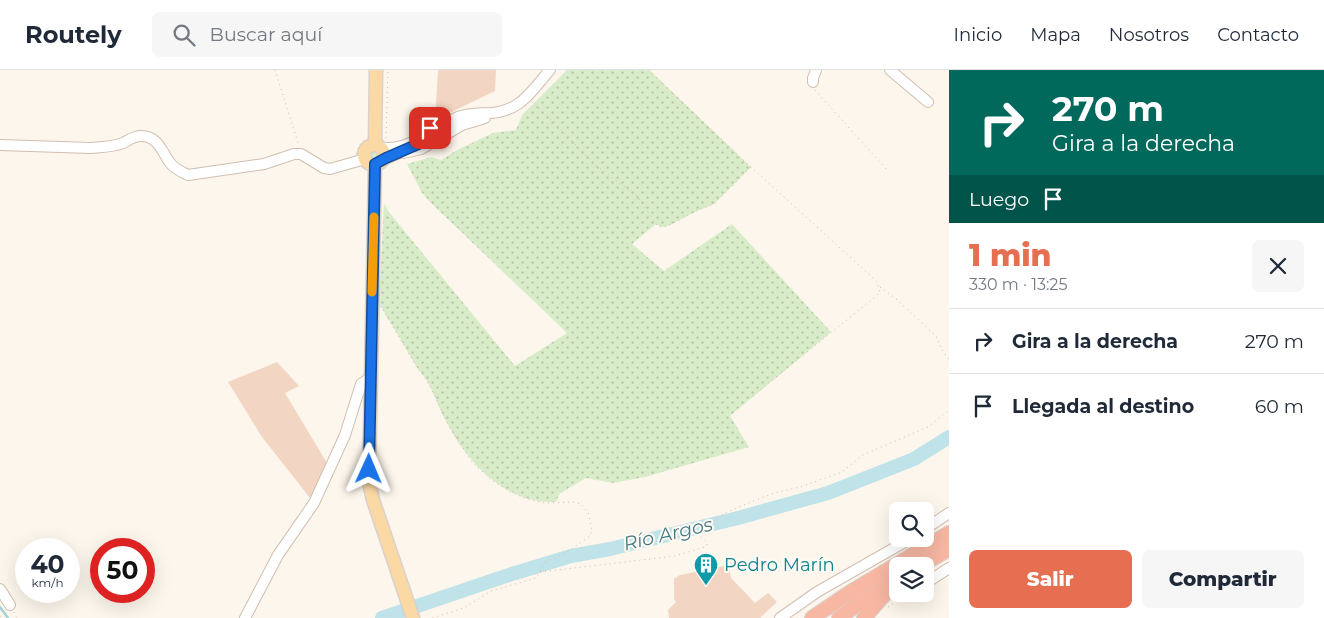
<!DOCTYPE html>
<html lang="es">
<meta charset="utf-8">
<style>
body{margin:0;font-family:Montserrat,sans-serif;background:#f6f6f7;color:#1f2937;height:100vh;display:flex;flex-direction:column;font-size:19px;white-space:nowrap}
*{box-sizing:border-box;margin:0}
p{font-size:16px;color:#747a83}
.icon{flex:none;width:28px;height:28px;fill:none;stroke:currentColor;stroke-width:2;stroke-linecap:round;stroke-linejoin:round}
.map{position:relative;flex:1;overflow:hidden}
.side{display:flex;flex-direction:column;background:#fff;width:375px}
.side>*{flex:none}
.guide{background:#00695c;color:#fff;overflow:hidden}
.fabs{position:absolute;left:889px;top:432px;display:grid;gap:10px}
.fabs a{display:grid;place-items:center;width:45px;height:45px;border-radius:8px;background:#fff;box-shadow:0 5px 20px #0002;font-size:25px}
.speed{position:absolute;left:15px;top:468px;display:flex;gap:10px;font-size:25px;font-weight:700;text-align:center}
.speed>*{display:grid;place-content:center;width:65px;height:65px;border-radius:50%;background:#fff;box-shadow:0 5px 20px #0002;line-height:1}
.speed small{font-size:12px;font-weight:400}
.speed .limit{border:8px solid #d22;background:#fff;color:#111}
.pin{position:absolute;display:grid;place-items:center;width:42px;height:42px;color:#fff;margin:-21px;border-radius:10px;box-shadow:0 2px 8px #0006}
.me{position:absolute;width:55px;margin:-28px;rotate:1deg;stroke-linejoin:round;filter:drop-shadow(0 0 4px #0008)}
.turn{display:flex;align-items:center;gap:18px;height:105px;padding:0 20px;font-size:22px}
.turn .icon{width:65px;height:65px;stroke-width:2.5}
.turn b{display:block;font-size:35px;line-height:42px}
.then{display:flex;align-items:center;height:48px;padding:0 20px;background:#0003;gap:10px;font-size:19px}
.round{display:grid;place-items:center;flex:none;width:52px;height:52px;border-radius:8px;background:#f6f6f7}
.head{display:flex;align-items:center;justify-content:space-between;height:85px;padding:0 20px}
h1{font-size:30px;font-weight:800;line-height:38px;color:#e76f51}
.action{display:flex;gap:10px;margin-top:auto;padding:10px 20px}
.action a{flex:1;height:58px;border-radius:8px;background:#e76f51;color:#fff;font-size:20px;font-weight:800;line-height:58px;text-align:center}
.action a+a{background:#f6f6f7;color:#1f2937}
ul{padding:0;list-style:none}
li{display:flex;align-items:center;gap:15px;height:65px;padding:0 20px;border-top:1px solid #e0e1e3}
li div{flex:1}
li b{display:block;font-size:19px}
li em{font-style:normal}
header{display:flex;align-items:center;gap:30px;box-sizing:border-box;height:70px;padding:0 25px;background:#fff;border-bottom:1px solid #e0e1e3}
header strong{font-size:24px}
nav{display:flex;gap:28px;margin-inline-start:auto;font-size:18px}
.search{width:350px;height:45px;background:#f6f6f7;display:flex;align-items:center;gap:12px;box-sizing:border-box;padding:0 18px;border-radius:8px;color:#747a83;font-size:19px}
main{display:flex;flex:1;min-height:0}
.map>svg:first-child{display:block}
</style>
<header>
<strong>Routely</strong>
<div class="search"><svg class="icon" aria-label="search" viewBox="0 0 24 24"><circle cx="10" cy="10" r="6"/><path d="M15 15l6 6"/></svg>Buscar aquí</div>
<nav><a>Inicio</a><a>Mapa</a><a>Nosotros</a><a>Contacto</a></nav>
</header>
<main>
<div class="map">
<svg width="949" height="548" viewBox="0 0 949 548">
<defs>
<pattern id="grass-dots" width="8" height="8" patternUnits="userSpaceOnUse" patternTransform="scale(1.25)"><rect width="8" height="8" fill="#d8ecc9"/><path d="M2 2h.1M6 6h.1" fill="none" stroke="#b4c2a5" stroke-width="1.8" stroke-linecap="round"/></pattern>
</defs>
<rect width="100%" height="100%" fill="#fdf6ec"/>
<!-- grass -->
<path fill="url(#grass-dots)" d="M567,0H649L751,97L714,134L697,141L668,156L661,157L656,154L632,174L664,201L732,154L831,262L730,346L749,377L645,407L613,413L586,408L559,424L556,432C500,434 461,385 440,339C436,331 434,323 429,315C426,308 420,302 416,296C405,277 394,258 383,240L379,236L384,133L388,141L515,296L567,263L430,132L422,123L407,94L431,87L441,90L457,80L493,63L516,60L522,45Z
M366 85a8 8 0 1 1 16 0a8 8 0 1 1-16 0Z"/>
<g fill="none" stroke-linecap="round" stroke-linejoin="round">
<!-- stream -->
<path stroke="#a5d3da" stroke-width="2.5" d="M0,537L8,548"/>
<!-- river -->
<path stroke="#bfe3e8" stroke-width="14" d="M382,548L512,504L571,486L610,479L738,448L828,423L914,389L949,367"/>
</g>
<!-- building -->
<path fill="#f3d5c3" d="M438,0H496L495,21L435,50Z
M277,292L299,316L285,323L330,398L314,433L262,367L228,312Z
M729,495L731,508L755,533L768,523L777,532L760,548H669L668,540L676,532L674,529V509L680,505Z"/>
<g fill="none" stroke-linecap="round" stroke-linejoin="round">
<defs>
<path id="minor" d="M890,0L928,32
M813,12V8L816,0
M0,75L91,78C102,77 113,77 123,73C129,70 134,66 141,66C159,66 162,83 171,94C175,99 182,102 188,105L264,94L294,84H301L324,98L330,99L365,89
M381,77C405,84 437,56 458,47C479,39 495,49 518,34C530,26 540,11 550,0
M403,83L421,79L462,55L485,48
M383,90L409,79
M925,459L949,443
M926,513L949,498
M0,519L10,535
M245,548L278,485L314,433L345,365L361,314L370,308
M780,548L817,522L910,469"/>
<path id="major" d="M375,75L376,0
M364 85a10 10 0 1 1 20 0a10 10 0 1 1-20 0Z
M375,95L369,412L373,430L413,548"/>
<path id="highway" d="M920,496L949,479
M812,548L852,521L949,463
M839,548L858,534L898,510
M864,548L885,524"/>
</defs>
<!-- minor casing -->
<use href="#minor" stroke="#d1beb0" stroke-width="12"/>
<!-- major casing -->
<use href="#major" stroke="#dad1cd" stroke-width="15"/>
<!-- highway casing -->
<use href="#highway" stroke="#dad1cd" stroke-width="16"/>
<!-- path -->
<path stroke="#d9b8a5" stroke-width="1" stroke-dasharray="1 4" stroke-linecap="butt" d="M275,0L299,76
M649,0L740,87L872,207L877,212L880,222L874,228L750,328
M815,20L887,100
M532,32L554,52L594,94L637,126L656,154L661,157L668,156L697,140L714,134L751,97
M357 84a17 17 0 1 1 34 0a17 17 0 1 1-34 0Z
M386,68L388,0
M880,217L895,228L936,266L942,280L949,289
M383,240L418,299L428,312L449,356L472,392L493,411L510,422L530,430L545,433L574,432L581,434L588,442L592,460L590,466L569,481L545,492L536,508L491,521L464,538L432,548
M540,502L675,486L705,477L707,475V472L701,467L699,460L725,443L751,432L774,423L800,417L842,402L863,385L928,357L949,340
M888,537L908,524
M14,542L17,548
M0,546L3,548"/>
<!-- minor -->
<use href="#minor" stroke="#fff" stroke-width="10"/>
<!-- major -->
<use href="#major" stroke="#fbd9a5" stroke-width="12"/>
<!-- highway -->
<use href="#highway" stroke="#f7b7a3" stroke-width="14"/>
</g>
<g fill="none" stroke-linecap="round" stroke-linejoin="round">
<defs>
<path id="route" d="M369,399L375,94L386,88L423,72L430,58"/>
</defs>
<!-- route casing -->
<use href="#route" stroke="#114b97" stroke-width="12"/>
<!-- route -->
<use href="#route" stroke="#1a73e8" stroke-width="9"/>
<!-- slow -->
<path stroke="#f59e0b" stroke-width="9" d="M372,222L374,147"/>
</g>
<!-- icons -->
<defs>
<symbol id="building-pin" viewBox="-11 -11 22 30"><path d="M0 17L-7.5 6A9.5 9.5 0 1 1 7.5 6Z" fill="#0f9aa8" stroke="#fffaf3"/><path d="M-4-6H4V6H1V3H-1V6H-4ZM-2.5-4.3h1.7v1.8h-1.7ZM.8-4.3h1.7v1.8H.8ZM-2.5-1h1.7V.8h-1.7ZM.8-1h1.7V.8H.8Z" fill="#fff"/></symbol>
</defs>
<g fill-rule="evenodd">
<use href="#building-pin" x="692" y="481" width="28" height="38"/>
</g>
<g text-anchor="middle" dominant-baseline="central" stroke-width="4" stroke-linejoin="round" paint-order="stroke">
<!-- culture labels -->
<g font-size="18" fill="#0d838f" stroke="#fffaf3" text-anchor="start">
<text x="724" y="495">Pedro Marín</text>
</g>
<!-- water labels -->
<g font-size="19" font-style="italic" fill="#437c86" stroke="#fffaf3">
<text transform="translate(668 464) rotate(-13)">Río Argos</text>
</g>
</g>
</svg>
<div class="fabs">
<a><svg class="icon" aria-label="search" viewBox="0 0 24 24"><circle cx="10" cy="10" r="6"/><path d="M15 15l6 6"/></svg></a>
<a><svg class="icon" aria-label="layers" viewBox="0 0 24 24"><path d="M12 4l9 5-9 5-9-5zM3 14l9 5 9-5"/></svg></a>
</div>
<div class="speed"><div>40<small>km/h</small></div><div class="limit">50</div></div>
<div class="pin" style="left:430px;top:58px;background:#d93025"><svg class="icon" aria-label="arrive" viewBox="0 0 24 24"><path d="M6 21V4h12l-3 4 3 4H6"/></svg></div>
<svg class="me" style="left:369px;top:399px" viewBox="-20 -20 40 40"><path d="M0-17L14 15 0 8-14 15z" fill="#1a73e8" stroke="#fff" stroke-width="4"/></svg>
</div>
<section class="side">
<div class="guide">
<div class="turn"><svg class="icon" aria-label="right" viewBox="0 0 24 24"><path d="M7 20v-9h11M14 6l5 5-5 5"/></svg><div><b>270 m</b>Gira a la derecha</div></div>
<div class="then">Luego<svg class="icon" aria-label="arrive" viewBox="0 0 24 24"><path d="M6 21V4h12l-3 4 3 4H6"/></svg></div>
</div>
<div class="head"><div><h1>1 min</h1><p>330 m · 13:25</p></div><a class="round"><svg class="icon" aria-label="close" viewBox="0 0 24 24"><path d="M6 6l12 12M18 6L6 18"/></svg></a></div>
<ul>
<li><svg class="icon" aria-label="right" viewBox="0 0 24 24"><path d="M7 20v-9h11M14 6l5 5-5 5"/></svg><div><b>Gira a la derecha</b></div><em>270 m</em></li>
<li><svg class="icon" aria-label="arrive" viewBox="0 0 24 24"><path d="M6 21V4h12l-3 4 3 4H6"/></svg><div><b>Llegada al destino</b></div><em>60 m</em></li>
</ul>
<div class="action"><a>Salir</a><a>Compartir</a></div>
</section>
</main>
